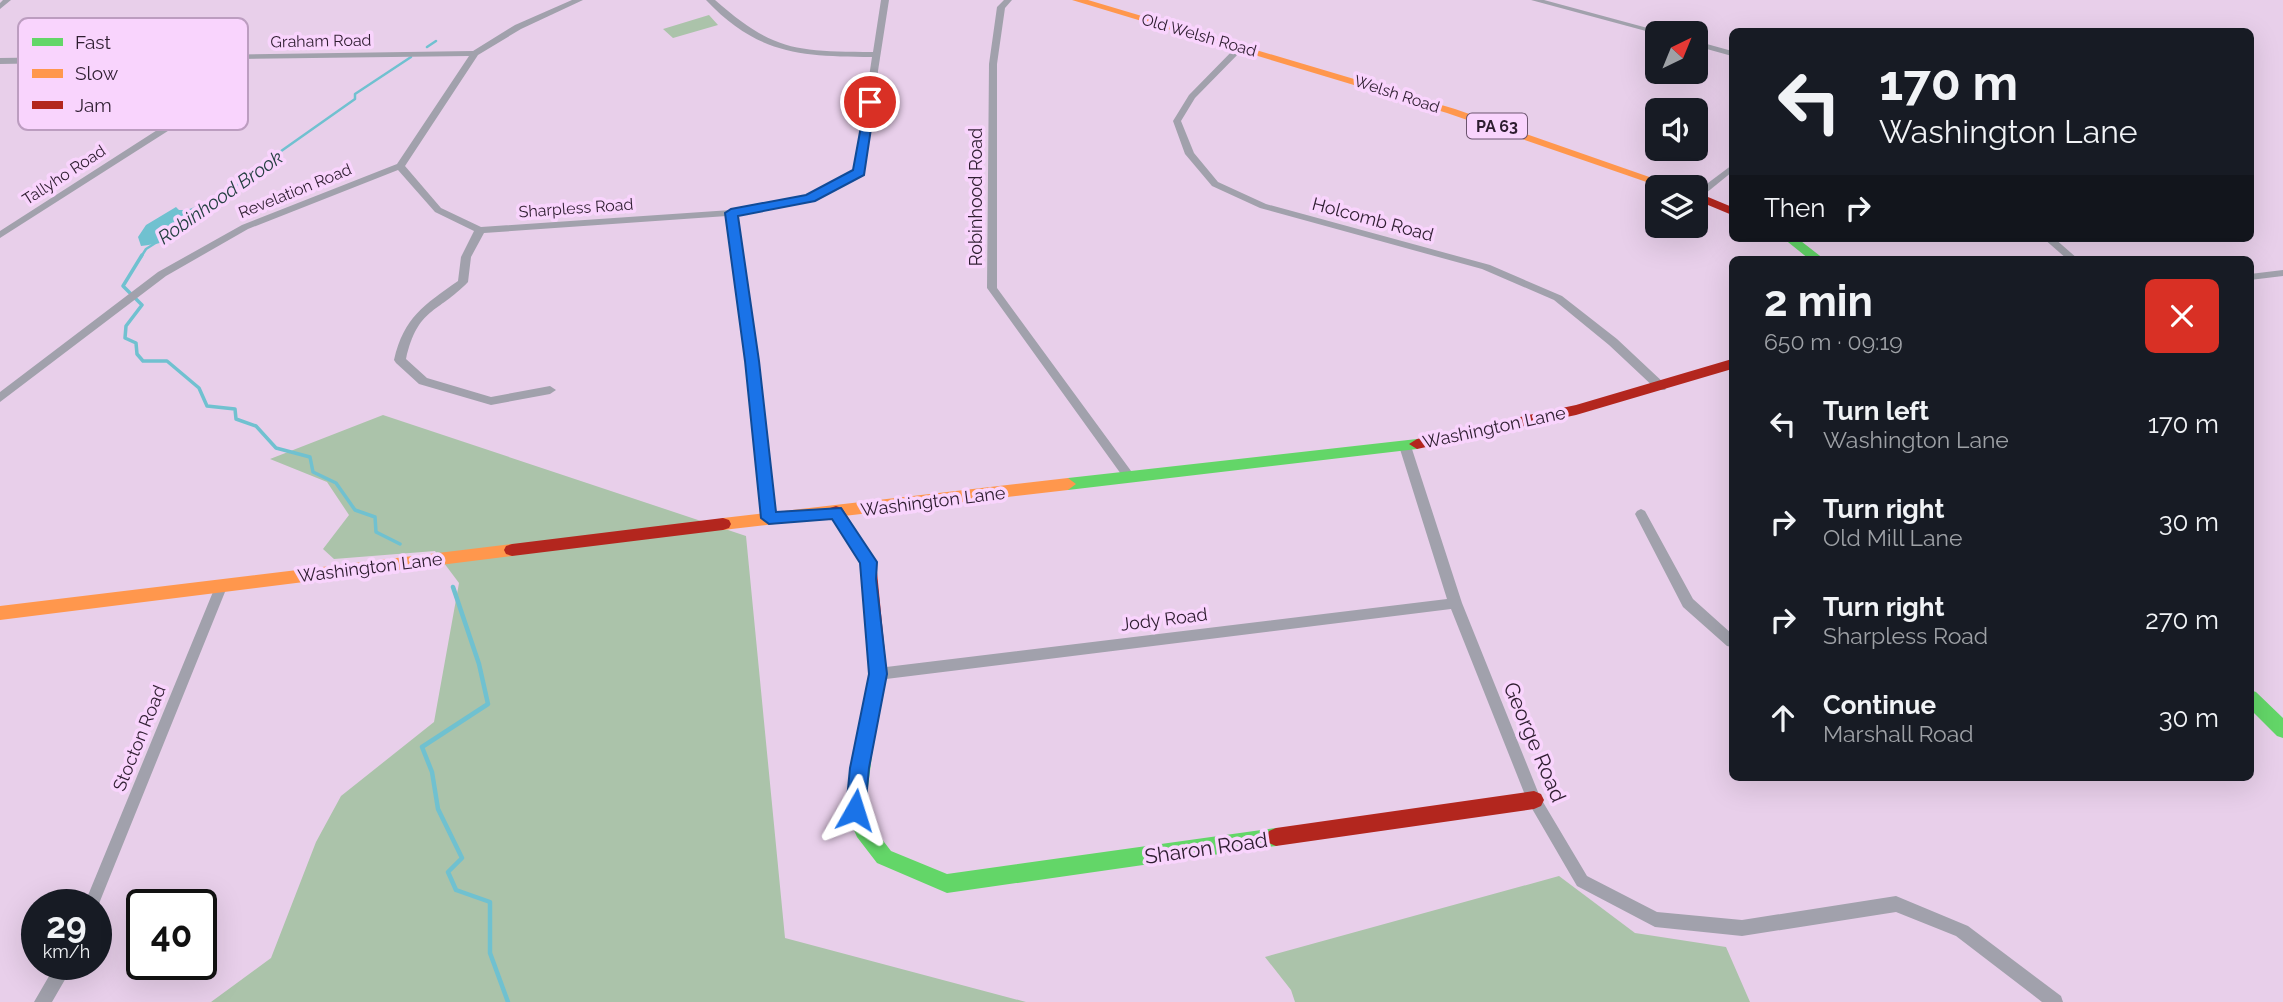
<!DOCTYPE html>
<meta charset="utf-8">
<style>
body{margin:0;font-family:Raleway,sans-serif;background:#242831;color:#f1f3f6;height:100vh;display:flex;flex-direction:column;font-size:26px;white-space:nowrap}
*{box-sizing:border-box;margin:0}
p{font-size:23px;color:#9ea1a6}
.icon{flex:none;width:38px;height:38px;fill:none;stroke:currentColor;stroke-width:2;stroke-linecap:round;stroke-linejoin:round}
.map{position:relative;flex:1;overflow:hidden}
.drawer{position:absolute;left:1729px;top:256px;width:525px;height:525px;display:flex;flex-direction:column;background:#171b24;border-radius:10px;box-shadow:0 7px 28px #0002}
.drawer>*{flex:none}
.top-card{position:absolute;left:1729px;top:28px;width:525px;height:214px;border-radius:10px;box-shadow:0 7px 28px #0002;background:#171b24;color:#f1f3f6;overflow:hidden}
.needle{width:46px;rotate:43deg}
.fabs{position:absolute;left:1645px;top:21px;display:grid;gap:14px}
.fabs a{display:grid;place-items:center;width:63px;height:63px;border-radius:10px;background:#171b24;box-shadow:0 7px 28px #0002;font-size:35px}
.speed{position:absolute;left:21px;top:889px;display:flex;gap:14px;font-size:35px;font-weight:700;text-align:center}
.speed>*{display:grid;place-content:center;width:91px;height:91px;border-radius:50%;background:#171b24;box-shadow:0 7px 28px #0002;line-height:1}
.speed small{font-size:18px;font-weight:400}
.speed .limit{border:4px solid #111;border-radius:10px;background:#fff;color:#111}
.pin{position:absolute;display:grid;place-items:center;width:60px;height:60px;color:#fff;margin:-30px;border:4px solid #fff;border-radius:50%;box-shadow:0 2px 7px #0007}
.me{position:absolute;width:77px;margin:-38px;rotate:6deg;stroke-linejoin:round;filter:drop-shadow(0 0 5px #0008)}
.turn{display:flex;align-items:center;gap:24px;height:147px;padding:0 35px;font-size:32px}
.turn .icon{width:91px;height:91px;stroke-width:2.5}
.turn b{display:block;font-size:49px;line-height:60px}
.then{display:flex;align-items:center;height:66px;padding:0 35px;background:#0003;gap:14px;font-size:26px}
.round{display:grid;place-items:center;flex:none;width:74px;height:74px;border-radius:10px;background:#242831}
.headline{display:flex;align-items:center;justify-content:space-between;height:119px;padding:0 35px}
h1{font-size:42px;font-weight:700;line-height:52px}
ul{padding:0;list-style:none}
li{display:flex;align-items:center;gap:21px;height:98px;padding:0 35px}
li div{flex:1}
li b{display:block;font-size:26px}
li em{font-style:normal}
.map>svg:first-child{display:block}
</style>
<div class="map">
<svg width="2283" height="1002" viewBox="0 0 2283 1002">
<rect width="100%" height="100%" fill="#e8cfea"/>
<!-- green -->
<path fill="#abc3aa" d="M709,15L718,25L673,38L663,29Z
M383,415L746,536L785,938L1026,1002H211L271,958L316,842L341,796L434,722L459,583L435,551L334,559L323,549L349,515L327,482L270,459Z
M1559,876L1635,933L1726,947L1750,1002H1295L1291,990L1265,957Z"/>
<!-- water -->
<path fill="#70c1d0" d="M207,202L209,208C189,236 174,242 141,246L138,237L146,225L176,207L179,210H187Z"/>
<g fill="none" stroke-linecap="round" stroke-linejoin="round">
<!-- stream-far2 -->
<path stroke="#70c1d0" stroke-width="2.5" d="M427,47L436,41
M208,209L267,161L355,99V94L411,57
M141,257L146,249L157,242"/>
<!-- stream-far1 -->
<path stroke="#70c1d0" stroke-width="3.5" d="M142,255L123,286L142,305L126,326L125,338L136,343L137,354L143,361H167L199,388L207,406L235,409L236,419L256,426L276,448L310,457L313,472L336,483L355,510L375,517L376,532L400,544"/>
<!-- stream -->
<path stroke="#70c1d0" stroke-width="4.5" d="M453,587L479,664L488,704L422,747L432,772L438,809L462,858L448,872L456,890L490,902V953L508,1002"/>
<!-- street -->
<path fill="#a1a1ac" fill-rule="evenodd" d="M3,0H11L0,9V3Z
M572,0H583L521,29L478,55L405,166L441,208L481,227L731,210L807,196L855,171L872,57C801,56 758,55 706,0H715C774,52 797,51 873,52L881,0H889L862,174L813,200L736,215L756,356L775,518L773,521H765L763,518L746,356L727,216L484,233L471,257L468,282C437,314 418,307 406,359L427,378L491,397L550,386L556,390L550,394L491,405L419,384L396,363L394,360C404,317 424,305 458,281L461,257L474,231L435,212L398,170L248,229L166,276L0,402V392L158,272L242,225L397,164L469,56L239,59L171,129L0,238V231L165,125L230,60L0,64V58L473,51L515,25Z
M1004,0H1012L1005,8L997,64V288L1134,475L1136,478L1134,481H1126L987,288L989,64L997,7Z
M1531,0H1544L1666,33L1657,34Z
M1696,41L1732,51V56L1696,46Z
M1238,45L1245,47L1195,98L1181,121L1194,153L1218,182L1266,204L1490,265L1562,296L1617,339L1665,384L1667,387L1665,390H1657L1609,345L1554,300L1482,269L1260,208L1212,186L1185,154L1173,121L1189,95Z
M1732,165V172L1700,198L1696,199V192Z
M2043,238H2054L2078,259H2067Z
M2283,270V276L2250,280V274Z
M1405,442L1411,446L1462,603L1540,797L1587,876L1657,912L1742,920L1896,896L1968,926L2061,996L2063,1002H2042L1956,936L1896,912L1742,936L1655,927L1577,886L1527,800L1451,609L878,680L873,678L871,674L873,670L878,668L1447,599L1399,446Z
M1641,509L1645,511L1693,599L1732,634V647L1727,646L1683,607L1635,514L1637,511Z
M221,582L226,583L227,587L96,911V905H84L215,587L216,583Z
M56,964H74L52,1002H34Z"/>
<!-- fast -->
<path fill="#63d668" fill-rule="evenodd" d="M1783,238H1797L1824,259H1809Z
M1417,439L1425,444L1417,449L1068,490L1060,484L1068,478Z
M2250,690L2256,692L2283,718V738L2277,736L2250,709Z
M866,724L872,726L875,732L865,810L871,825L891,851L947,874L1276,828L1283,831L1286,837L1283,843L1276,846L947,893L877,863L857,837L845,810L857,732L860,726Z"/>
<!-- slow -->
<path fill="#ff974d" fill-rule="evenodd" d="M1072,0H1088L1455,109L1678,187H1661L1447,113Z
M1068,478L1076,484L1068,490L723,530L717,528L715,524L717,520L723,518Z
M512,544L518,546L520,550L518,554L512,556L0,620V606Z"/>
<!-- jam -->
<path fill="#b3261e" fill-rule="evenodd" d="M1696,192L1732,207V215L1696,200Z
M1732,359V369L1576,415L1417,449L1409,444L1417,439L1576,405Z
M836,506L842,508L876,562L887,674L875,732L872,738L866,740L860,738L857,732L869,674L860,563L828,512L830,508Z
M723,518L729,520L731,524L729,528L723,530L512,556L506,554L504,550L506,546L512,544Z
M1534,791L1541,794L1544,800L1541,806L1534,809L1276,846L1269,843L1266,837L1269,831L1276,828Z"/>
</g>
<!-- route -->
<path fill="#1a73e8" stroke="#114b97" stroke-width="2" d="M866,99L875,102L864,175L815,201L738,216L759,361L776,512L841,508L877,562L876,579L887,674L869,768L865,810L862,816L855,819L848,816L846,810L850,768L869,674L860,563L832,519L769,524L761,518L745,361L725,213L731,209L806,195L853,170Z"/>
<g text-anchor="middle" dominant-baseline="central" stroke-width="7" stroke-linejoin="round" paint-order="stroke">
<!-- far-street labels -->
<g font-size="16" fill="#2e1d30" stroke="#f9d4fd">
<text transform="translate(1199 35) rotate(16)">Old Welsh Road</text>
<text transform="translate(321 41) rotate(-1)">Graham Road</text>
<text transform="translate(1397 94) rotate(18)">Welsh Road</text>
<text transform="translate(64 175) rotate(-33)">Tallyho Road</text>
<text transform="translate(295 191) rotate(-22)">Revelation Road</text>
<text transform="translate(576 208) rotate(-4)">Sharpless Road</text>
</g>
<!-- shield labels -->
<rect fill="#f9d4fd" stroke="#6b546e" stroke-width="2" x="1467" y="113.5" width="60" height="25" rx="5"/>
<g font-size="16" font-weight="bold" fill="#2e1d30">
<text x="1497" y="126">PA 63</text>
</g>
<!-- street labels -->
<g font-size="18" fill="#2e1d30" stroke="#f9d4fd">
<text transform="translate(975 197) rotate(-90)">Robinhood Road</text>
<text transform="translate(1373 219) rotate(15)">Holcomb Road</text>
<text transform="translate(1494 427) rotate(-12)">Washington Lane</text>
<text transform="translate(933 501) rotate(-7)">Washington Lane</text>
<text transform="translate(370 567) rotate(-7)">Washington Lane</text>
<text transform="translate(1164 619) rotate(-7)">Jody Road</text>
<text transform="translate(139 738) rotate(-68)">Stocton Road</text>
</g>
<!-- water labels -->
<g font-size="19" font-style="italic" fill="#254042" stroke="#f9d4fd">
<text transform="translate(220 197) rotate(-35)">Robinhood Brook</text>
</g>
<!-- near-street labels -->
<g font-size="21" fill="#2e1d30" stroke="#f9d4fd">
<text transform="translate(1535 742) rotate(67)">George Road</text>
<text transform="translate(1206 848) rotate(-8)">Sharon Road</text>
</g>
</g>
<!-- legend -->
<rect x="18" y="18" width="230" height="112" rx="10" fill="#f9d4fd" stroke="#bc9dc0" stroke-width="2"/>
<rect x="32" y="38" width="31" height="8" fill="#63d668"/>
<rect x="32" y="69" width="31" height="9" fill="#ff974d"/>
<rect x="32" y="101" width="31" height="8" fill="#b3261e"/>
<g font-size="19" fill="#2e1d30">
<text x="75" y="49">Fast</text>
<text x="75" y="80">Slow</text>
<text x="75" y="112">Jam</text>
</g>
</svg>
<div class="fabs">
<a><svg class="needle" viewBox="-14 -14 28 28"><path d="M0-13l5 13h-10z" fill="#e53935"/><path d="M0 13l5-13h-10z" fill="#9ea1a6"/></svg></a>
<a><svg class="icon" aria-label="sound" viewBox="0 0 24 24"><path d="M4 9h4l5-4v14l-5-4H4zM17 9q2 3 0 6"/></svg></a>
<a><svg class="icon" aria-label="layers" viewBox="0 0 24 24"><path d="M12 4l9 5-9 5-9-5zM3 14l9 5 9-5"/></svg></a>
</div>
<div class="speed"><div>29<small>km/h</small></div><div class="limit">40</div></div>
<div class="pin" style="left:870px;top:102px;background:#d93025"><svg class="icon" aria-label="arrive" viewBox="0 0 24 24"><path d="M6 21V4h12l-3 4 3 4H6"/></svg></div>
<svg class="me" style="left:855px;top:810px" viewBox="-20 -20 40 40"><path d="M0-17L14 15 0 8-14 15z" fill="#1a73e8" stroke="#fff" stroke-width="4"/></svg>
<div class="top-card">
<div class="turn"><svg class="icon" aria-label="left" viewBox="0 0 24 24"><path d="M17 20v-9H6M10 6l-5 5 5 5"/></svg><div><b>170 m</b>Washington Lane</div></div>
<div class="then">Then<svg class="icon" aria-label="right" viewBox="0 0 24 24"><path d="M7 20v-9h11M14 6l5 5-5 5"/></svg></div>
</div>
<section class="drawer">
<div class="headline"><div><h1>2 min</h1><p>650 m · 09:19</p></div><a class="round" style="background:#d93025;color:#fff"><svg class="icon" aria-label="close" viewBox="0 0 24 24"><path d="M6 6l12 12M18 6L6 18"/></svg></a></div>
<ul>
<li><svg class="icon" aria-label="left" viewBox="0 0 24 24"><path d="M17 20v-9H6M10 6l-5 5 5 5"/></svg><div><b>Turn left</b><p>Washington Lane</p></div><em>170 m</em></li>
<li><svg class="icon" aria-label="right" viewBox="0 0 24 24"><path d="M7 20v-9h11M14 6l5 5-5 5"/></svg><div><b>Turn right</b><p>Old Mill Lane</p></div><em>30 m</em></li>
<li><svg class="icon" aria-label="right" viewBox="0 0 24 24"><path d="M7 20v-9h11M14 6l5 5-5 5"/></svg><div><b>Turn right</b><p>Sharpless Road</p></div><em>270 m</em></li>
<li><svg class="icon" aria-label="ahead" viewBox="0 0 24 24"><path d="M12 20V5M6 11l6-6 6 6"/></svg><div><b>Continue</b><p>Marshall Road</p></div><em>30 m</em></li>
</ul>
</section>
</div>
